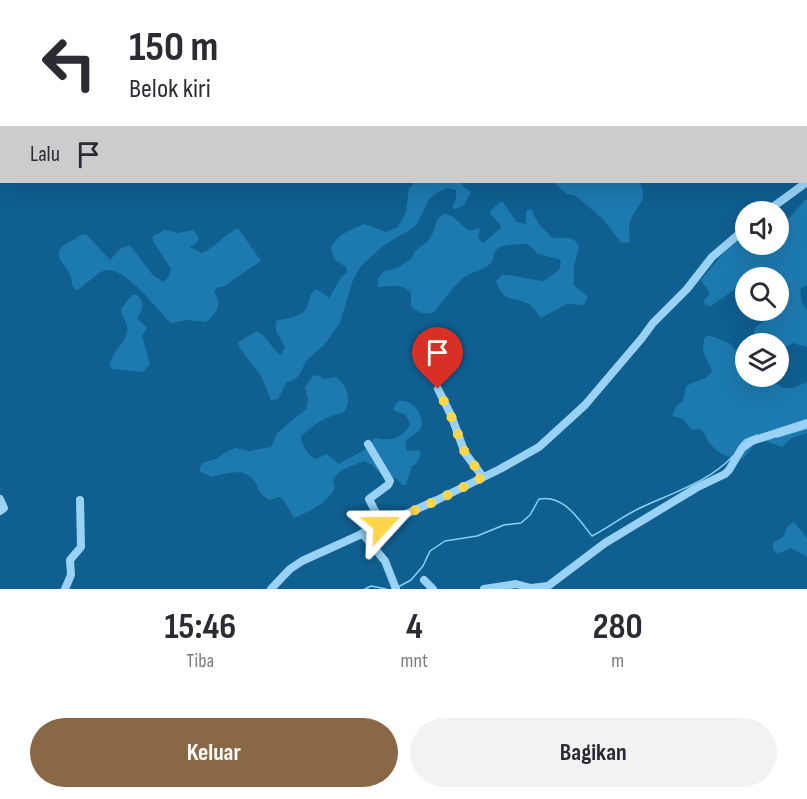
<!DOCTYPE html>
<html lang="id">
<style>
body{margin:0;font-family:"Sofia Sans Condensed",sans-serif;background:#f2f2f3;color:#2b2b33;height:100vh;display:flex;flex-direction:column;font-size:22px;white-space:nowrap}
*{box-sizing:border-box;margin:0}
p{font-size:20px;color:#7c7c81}
.icon{flex:none;width:33px;height:33px;fill:none;stroke:currentColor;stroke-width:2;stroke-linecap:round;stroke-linejoin:round}
.map{position:relative;height:589px;overflow:hidden}
.panel{display:flex;flex-direction:column;background:#fff;flex:1}
.panel>*{flex:none}
.guide{position:absolute;left:0px;top:0px;width:807px;height:183px;box-shadow:0 6px 24px #0002;background:#fff;color:#2b2b33;overflow:hidden}
.controls{position:absolute;left:735px;top:201px;display:grid;gap:12px}
.controls a{display:grid;place-items:center;width:54px;height:54px;border-radius:50%;background:#fff;box-shadow:0 6px 24px #0002;font-size:30px}
.pin{position:absolute;display:grid;place-items:center;width:51px;height:51px;color:#fff;margin:-62px -26px;border-radius:50% 50% 50% 0;rotate:-45deg;box-shadow:0 0 6px #0007}
.pin .icon{rotate:45deg}
.me{position:absolute;width:66px;margin:-33px;rotate:66deg;stroke-linejoin:round;filter:drop-shadow(0 0 4px #0008)}
.turn{display:flex;align-items:center;gap:21px;height:126px;padding:0 30px;font-size:27px}
.turn .icon{width:78px;height:78px;stroke-width:2.5}
.turn b{display:block;font-size:42px;line-height:51px}
.then{display:flex;align-items:center;height:57px;padding:0 30px;background:#0003;gap:12px;font-size:22px}
.eta{display:flex;justify-content:space-evenly;align-items:center;height:102px;text-align:center}
.eta b{font-size:36px;font-weight:700;line-height:42px}
.primary-button{display:flex;gap:12px;margin-top:auto;padding:12px 30px}
.primary-button a{flex:1;height:69px;border-radius:36px;background:#8a6845;color:#fff;font-size:24px;font-weight:700;line-height:69px;text-align:center}
.primary-button a+a{background:#f2f2f3;color:#2b2b33}
.map>svg:first-child{display:block}
</style>
<div class="map">
<svg width="807" height="589" viewBox="0 0 807 589">
<rect width="100%" height="100%" fill="#0f5f91"/>
<!-- green -->
<path fill="#1d7aaf" d="M573,0H678L571,1Z
M696,0H807V103H806V2Z
M416,182H461L464,187L471,192L464,205L456,209L452,207L456,199V190L447,188L438,192L430,198L416,226L383,246L361,266L353,280L340,323L324,345L306,361L300,374L294,380L286,383L278,399L271,400L262,378L239,347L238,342L257,331C268,337 271,348 281,355L285,347L276,331V321C285,318 298,318 305,310C311,302 307,294 317,289L329,298L341,278L347,272L346,267L334,259L331,248C337,234 351,230 364,224L386,232L398,227L406,212L409,188Z
M553,182H639C651,201 635,205 630,222C628,227 630,236 630,242L621,243L603,219L576,196L567,194Z
M805,200H807V285L801,288C799,295 802,305 807,310V347L793,343L786,347L783,355L779,356L778,344L753,343C755,339 753,332 755,328C757,325 780,312 786,307L785,289L779,284L778,278H746L737,288L711,306L706,305L703,302L710,293L701,280L725,251L745,234L746,244H778L779,225L790,217Z
M502,201L517,222L526,224V211L531,209L538,223L551,237C561,240 574,233 579,247L574,266V285L588,297L584,305L567,304L541,318C537,313 533,306 527,303C511,296 503,302 496,281L502,275C517,275 530,280 544,281L559,270L561,263L559,259L538,254L528,244C520,244 508,244 500,247C492,251 495,257 491,263C487,268 469,273 462,279C451,289 443,301 434,312C427,316 416,312 411,306V293C400,282 392,287 378,287V279L384,271L397,268L411,259L415,251L428,241L433,233L437,220L443,214L452,216L469,231L480,228L478,238L483,243L501,228L500,224L490,214V211Z
M238,228L261,261L223,287H218L214,291C222,305 218,312 206,322L187,320L171,323C158,311 123,262 103,271C94,276 85,285 77,290L72,286C74,264 40,256 73,240C78,237 80,235 86,234L110,260L120,249L130,245L152,274L163,282L168,278L171,269L153,241V236L165,230L178,233L193,230L199,238L197,242L190,247L201,253C216,248 224,234 238,228Z
M132,295H137C146,304 143,309 137,318L147,328L142,336L150,364L143,372L112,369L110,366C111,352 125,344 127,332C129,323 121,317 121,309Z
M708,335L729,343L739,353L745,351L746,376L766,377L783,388H793L807,382V433L792,438L782,447L763,440L754,444L743,459C730,458 721,456 711,445C706,440 706,433 700,429L692,430L683,419L672,416L676,406L683,401L686,387C695,379 706,382 712,371L703,351L704,338Z
M318,375L323,379L336,377C348,386 352,400 344,412C324,418 316,422 301,437C302,445 308,456 316,459L327,454L339,464L364,450L375,438C390,441 404,439 410,424L406,415L393,410L397,402C411,395 428,419 420,429C417,434 409,437 405,442L407,451L419,450L421,454L416,464L412,466L406,485H402L396,478H385L372,465L364,461C353,466 339,468 333,480L335,488C327,504 310,511 294,518L283,499L279,497L270,500C254,491 261,489 253,479C242,467 224,474 212,477L199,471L202,463L216,459L226,452L235,448L249,451L271,447L277,433L306,409L308,400L305,387L313,376Z
M794,522L807,538V557L791,548L778,554L773,550V543L784,536L787,527Z"/>
<g fill="none" stroke-linecap="round" stroke-linejoin="round">
<!-- stream -->
<path stroke="#8ad1f8" stroke-width="1.5" d="M777,437L807,428
M741,444L745,440L757,435
M398,587L411,580L423,566L430,551L445,541L477,536L504,525L521,523L530,515L539,499C564,494 579,520 592,536C609,527 623,516 640,508C672,493 709,482 733,456
M365,589L371,586L386,589"/>
<!-- minor -->
<path stroke="#99d2f4" stroke-width="8" d="M806,149L807,152
M766,212L807,182
M438,389L451,415L465,453L483,477
M368,444L390,481L388,485L369,499L382,525
M0,499L4,508L0,511
M362,533L385,561L396,589
M424,580L433,589
M65,589L71,575L70,560L81,547L80,500
M271,589L290,569L302,561L437,500L500,469L539,447L585,405L642,338L653,323L687,289L712,257L746,228
M484,589L516,584L531,588L548,586L605,543L696,488L725,474L729,470L742,448L752,441L807,423"/>
</g>
<g fill="none" stroke-linecap="round" stroke-linejoin="round">
<!-- route -->
<path stroke="#ffd54a" stroke-width="10" stroke-dasharray="0 18" d="M382,525L438,500L483,477L465,453L451,416L438,389"/>
</g>
</svg>
<div class="controls">
<a><svg class="icon" aria-label="sound" viewBox="0 0 24 24"><path d="M4 9h4l5-4v14l-5-4H4zM17 9q2 3 0 6"/></svg></a>
<a><svg class="icon" aria-label="search" viewBox="0 0 24 24"><circle cx="10" cy="10" r="6"/><path d="M15 15l6 6"/></svg></a>
<a><svg class="icon" aria-label="layers" viewBox="0 0 24 24"><path d="M12 4l9 5-9 5-9-5zM3 14l9 5 9-5"/></svg></a>
</div>
<div class="pin" style="left:438px;top:389px;background:#d93025"><svg class="icon" aria-label="arrive" viewBox="0 0 24 24"><path d="M6 21V4h12l-3 4 3 4H6"/></svg></div>
<svg class="me" style="left:382px;top:525px" viewBox="-20 -20 40 40"><path d="M0-17L14 15 0 8-14 15z" fill="#ffd54a" stroke="#fff" stroke-width="4"/></svg>
<div class="guide">
<div class="turn"><svg class="icon" aria-label="left" viewBox="0 0 24 24"><path d="M17 20v-9H6M10 6l-5 5 5 5"/></svg><div><b>150 m</b>Belok kiri</div></div>
<div class="then">Lalu<svg class="icon" aria-label="arrive" viewBox="0 0 24 24"><path d="M6 21V4h12l-3 4 3 4H6"/></svg></div>
</div>
</div>
<section class="panel">
<div class="eta">
<div><b>15:46</b><p>Tiba</p></div>
<div><b>4</b><p>mnt</p></div>
<div><b>280</b><p>m</p></div>
</div>
<div class="primary-button"><a>Keluar</a><a>Bagikan</a></div>
</section>
